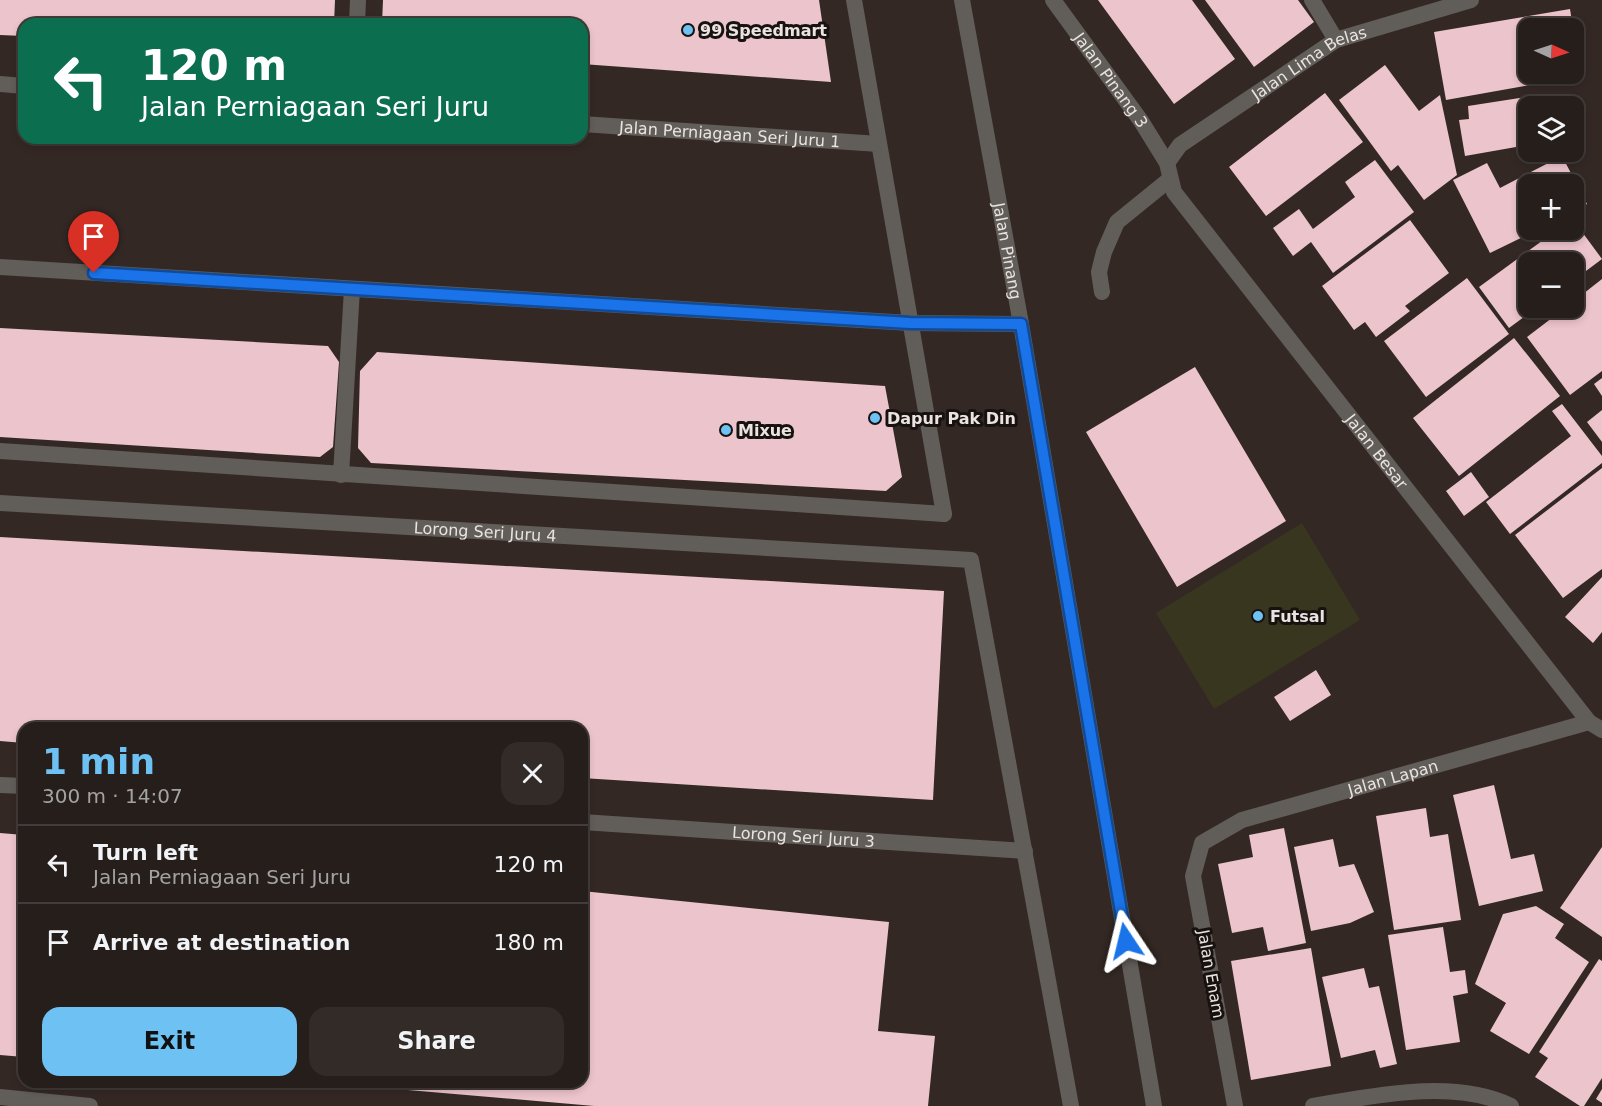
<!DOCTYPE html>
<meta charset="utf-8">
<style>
body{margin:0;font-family:"DejaVu Sans",sans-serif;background:#322b28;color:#f1f3f6;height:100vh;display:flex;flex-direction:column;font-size:22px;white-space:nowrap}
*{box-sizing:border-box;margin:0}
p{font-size:20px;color:#a4a2a3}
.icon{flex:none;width:33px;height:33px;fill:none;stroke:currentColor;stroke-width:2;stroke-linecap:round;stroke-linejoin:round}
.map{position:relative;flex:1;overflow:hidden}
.panel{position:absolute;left:18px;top:722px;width:570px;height:366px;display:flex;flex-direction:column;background:#261e1b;border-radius:18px;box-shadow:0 3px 9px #0003,0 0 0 2px #423c3a}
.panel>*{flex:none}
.hud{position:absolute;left:18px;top:18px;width:570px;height:126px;border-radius:18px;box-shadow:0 3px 9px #0003,0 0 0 2px #423c3a;background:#0b6e4f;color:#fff;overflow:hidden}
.needle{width:39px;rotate:93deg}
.fabs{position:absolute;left:1518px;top:18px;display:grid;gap:12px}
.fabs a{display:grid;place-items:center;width:66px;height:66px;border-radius:12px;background:#261e1b;box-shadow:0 3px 9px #0003,0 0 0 2px #423c3a;font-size:30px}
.pin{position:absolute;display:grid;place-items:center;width:51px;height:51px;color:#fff;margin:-62px -26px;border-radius:50% 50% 50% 0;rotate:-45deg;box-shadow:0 0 6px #0007}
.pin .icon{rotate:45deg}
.me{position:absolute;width:66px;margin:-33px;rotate:350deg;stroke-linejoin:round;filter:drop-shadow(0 0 4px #0008)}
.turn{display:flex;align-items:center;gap:21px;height:126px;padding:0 24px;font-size:27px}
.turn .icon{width:78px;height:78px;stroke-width:2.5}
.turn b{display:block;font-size:42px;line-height:51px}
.round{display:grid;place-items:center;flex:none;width:63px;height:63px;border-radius:18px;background:#322b28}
.headline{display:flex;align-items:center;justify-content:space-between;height:102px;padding:0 24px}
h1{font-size:36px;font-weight:800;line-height:45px;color:#6dc2f3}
.action{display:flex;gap:12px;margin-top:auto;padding:12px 24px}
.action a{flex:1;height:69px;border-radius:18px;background:#6dc2f3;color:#111;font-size:24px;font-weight:800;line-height:69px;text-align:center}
.action a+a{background:#322b28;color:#f1f3f6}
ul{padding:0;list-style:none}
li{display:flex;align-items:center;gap:18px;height:78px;padding:0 24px;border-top:2px solid #423c3a}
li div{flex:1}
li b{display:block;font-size:22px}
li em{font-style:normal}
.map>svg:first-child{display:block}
</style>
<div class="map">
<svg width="1602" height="1106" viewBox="0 0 1602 1106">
<rect width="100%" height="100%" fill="#332824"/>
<!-- green -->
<path fill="#38361f" d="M1302,523L1360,620L1214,709L1156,613Z"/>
<!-- building -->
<path fill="#ecc4cb" d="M0,0H335L334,24H24V36L0,35Z
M383,0H819L831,82L582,64V24H382Z
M1098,0H1192L1235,59L1174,104Z
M1205,0H1298L1314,22L1254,67Z
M1570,9L1573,28H1528V74H1574V38H1575L1581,76L1446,100L1434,32Z
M1385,65L1419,111L1440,95L1457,175L1424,200L1398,165L1391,171L1339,100Z
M1325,93L1363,142L1266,216L1229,167Z
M1538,95L1540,106H1528V145L1465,156L1459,120L1469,119L1468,106Z
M1557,103V106H1540V105Z
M1562,156L1587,204L1574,211V184H1528V230H1537L1490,253L1453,180L1487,163L1500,188Z
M1375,160L1414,212L1333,273L1311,242L1293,256L1273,228L1299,209L1313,229L1355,197L1345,182Z
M1410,220L1449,273L1405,306L1410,311L1376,337L1365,322L1354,330L1322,286Z
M1574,221L1602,259L1574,280V262H1528V308H1536L1509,328L1479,287L1557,230H1574Z
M1467,278L1509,334L1426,397L1384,341Z
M1602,279V371L1570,395L1527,337L1565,308H1574V301Z
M0,328L328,346L339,362L333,447L320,457L0,437Z
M1514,338L1560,396L1459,476L1413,418Z
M377,352L885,386L902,477L886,491L371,463L358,448L360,371Z
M1195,367L1286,521L1177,587L1086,432Z
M1602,378V396L1594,384Z
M1562,404L1602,456V463L1510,534L1486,502L1571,436L1552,411Z
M1602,410V442L1587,422Z
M1602,468V569L1563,598L1515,535Z
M1471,472L1489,497L1464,516L1446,491Z
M0,537L944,591L933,800L582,778V728H24V743L0,741Z
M1602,577V632L1593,643L1565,617Z
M1316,670L1331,695L1290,721L1274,697Z
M1494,785L1511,859L1534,854L1543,891L1479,906L1453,795Z
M1426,808L1430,837L1448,834L1461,920L1394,930L1376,816Z
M1284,828L1306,943L1268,951L1263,927L1232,933L1218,864L1253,857L1249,835Z
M0,833L24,835V1057L0,1055Z
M1333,839L1339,867L1354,864L1374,912L1350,923L1311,931L1294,847Z
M1602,847V937L1560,908Z
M582,891L889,922L878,1031L935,1036L928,1106H594L326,1083V1082H582Z
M1536,906L1564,924L1555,938L1589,962L1529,1054L1490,1031L1506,1003L1475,984L1503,914Z
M1443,927L1450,972L1465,970L1468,993L1453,996L1460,1042L1406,1050L1388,935Z
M1311,948L1331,1066L1251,1080L1231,961Z
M1599,959L1602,961V1078L1584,1106H1580L1535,1077L1548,1058L1539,1052Z
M1364,968L1369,988L1379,986L1397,1064L1380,1068L1375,1050L1341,1058L1322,977Z
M1602,1089V1103L1596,1099Z"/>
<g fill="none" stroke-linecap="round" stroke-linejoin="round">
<!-- service -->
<path stroke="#615d59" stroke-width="16" d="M357,24L358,0
M1102,292L1099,272L1104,252L1117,222L1170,179
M0,451L944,514
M341,475L352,289"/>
<!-- minor -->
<g stroke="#615d59" stroke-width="16">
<path d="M854,0L944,514"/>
<path id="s1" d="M962,0L1021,324L1154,1106"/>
<path id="s2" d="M1053,0L1141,121L1167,163L1174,192L1589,722L1602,730"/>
<path d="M1312,0L1336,40"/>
<path d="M0,84L24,86"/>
<path id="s3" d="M582,124L879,144"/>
<path id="s4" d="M1167,163L1180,145L1336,40L1471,0"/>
<path d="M0,267L910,323L1021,324"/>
<path id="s5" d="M0,503L971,560L1071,1106"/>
<path d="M0,785L24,786"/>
<path id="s6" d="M582,822L1025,851"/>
<path d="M0,1097L90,1106"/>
<path id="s7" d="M1235,1106L1193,876L1202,843L1242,820L1589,722"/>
<path d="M1313,1106C1373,1096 1454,1078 1511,1106"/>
</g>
</g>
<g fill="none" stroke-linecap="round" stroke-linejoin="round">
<defs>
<path id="route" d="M94,273L910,323L1021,324L1126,941"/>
</defs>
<!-- route casing -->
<use href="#route" stroke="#114b97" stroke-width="15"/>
<!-- route -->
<use href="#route" stroke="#1a73e8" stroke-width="10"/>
</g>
<!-- markers -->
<g fill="#6dc2f3" stroke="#171210" stroke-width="2">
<circle cx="688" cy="30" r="6"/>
<circle cx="875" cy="418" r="6"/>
<circle cx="726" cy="430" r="6"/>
<circle cx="1258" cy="616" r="6"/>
</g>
<g text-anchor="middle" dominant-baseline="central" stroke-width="6" stroke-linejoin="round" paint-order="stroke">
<!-- poi labels -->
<g font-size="16" font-weight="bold" fill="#eae3e0" stroke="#171210" text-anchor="start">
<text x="700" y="30">99 Speedmart</text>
<text x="887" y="418">Dapur Pak Din</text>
<text x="738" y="430">Mixue</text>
<text x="1270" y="616">Futsal</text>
</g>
<!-- street labels -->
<g font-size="16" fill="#eae3e0" stroke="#171210">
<text stroke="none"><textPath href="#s4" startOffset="176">Jalan Lima Belas</textPath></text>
<text stroke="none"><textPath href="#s2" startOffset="99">Jalan Pinang 3</textPath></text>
<text stroke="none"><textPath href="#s3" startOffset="148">Jalan Perniagaan Seri Juru 1</textPath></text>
<text stroke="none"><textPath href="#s1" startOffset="255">Jalan Pinang</textPath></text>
<text stroke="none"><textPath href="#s2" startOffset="558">Jalan Besar</textPath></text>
<text stroke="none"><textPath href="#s5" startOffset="486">Lorong Seri Juru 4</textPath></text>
<text stroke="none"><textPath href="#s7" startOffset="471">Jalan Lapan</textPath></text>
<text stroke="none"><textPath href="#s6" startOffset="222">Lorong Seri Juru 3</textPath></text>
<text transform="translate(1211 974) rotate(80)">Jalan Enam</text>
</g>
</g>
</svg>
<div class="fabs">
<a><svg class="needle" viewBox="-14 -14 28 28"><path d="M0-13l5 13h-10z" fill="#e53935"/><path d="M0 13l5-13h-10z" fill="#a4a2a3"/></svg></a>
<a><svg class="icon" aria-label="layers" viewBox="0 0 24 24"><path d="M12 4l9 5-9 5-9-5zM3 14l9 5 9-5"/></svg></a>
<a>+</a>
<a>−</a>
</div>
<div class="pin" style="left:94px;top:273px;background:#d93025"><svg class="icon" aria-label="arrive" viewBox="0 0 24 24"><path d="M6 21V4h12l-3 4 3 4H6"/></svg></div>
<svg class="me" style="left:1126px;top:941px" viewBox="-20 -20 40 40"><path d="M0-17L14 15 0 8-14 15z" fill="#1a73e8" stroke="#fff" stroke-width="4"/></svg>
<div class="hud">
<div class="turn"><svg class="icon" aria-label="left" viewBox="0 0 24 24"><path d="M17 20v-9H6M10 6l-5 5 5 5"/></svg><div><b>120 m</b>Jalan Perniagaan Seri Juru</div></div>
</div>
<section class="panel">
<div class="headline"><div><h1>1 min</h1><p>300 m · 14:07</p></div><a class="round"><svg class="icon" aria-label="close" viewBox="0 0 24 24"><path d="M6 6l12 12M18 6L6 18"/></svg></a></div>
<ul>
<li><svg class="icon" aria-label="left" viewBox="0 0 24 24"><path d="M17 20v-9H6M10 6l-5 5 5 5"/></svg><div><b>Turn left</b><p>Jalan Perniagaan Seri Juru</p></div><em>120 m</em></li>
<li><svg class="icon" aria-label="arrive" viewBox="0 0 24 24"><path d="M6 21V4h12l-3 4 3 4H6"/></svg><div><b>Arrive at destination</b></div><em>180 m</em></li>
</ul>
<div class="action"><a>Exit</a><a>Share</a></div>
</section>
</div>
